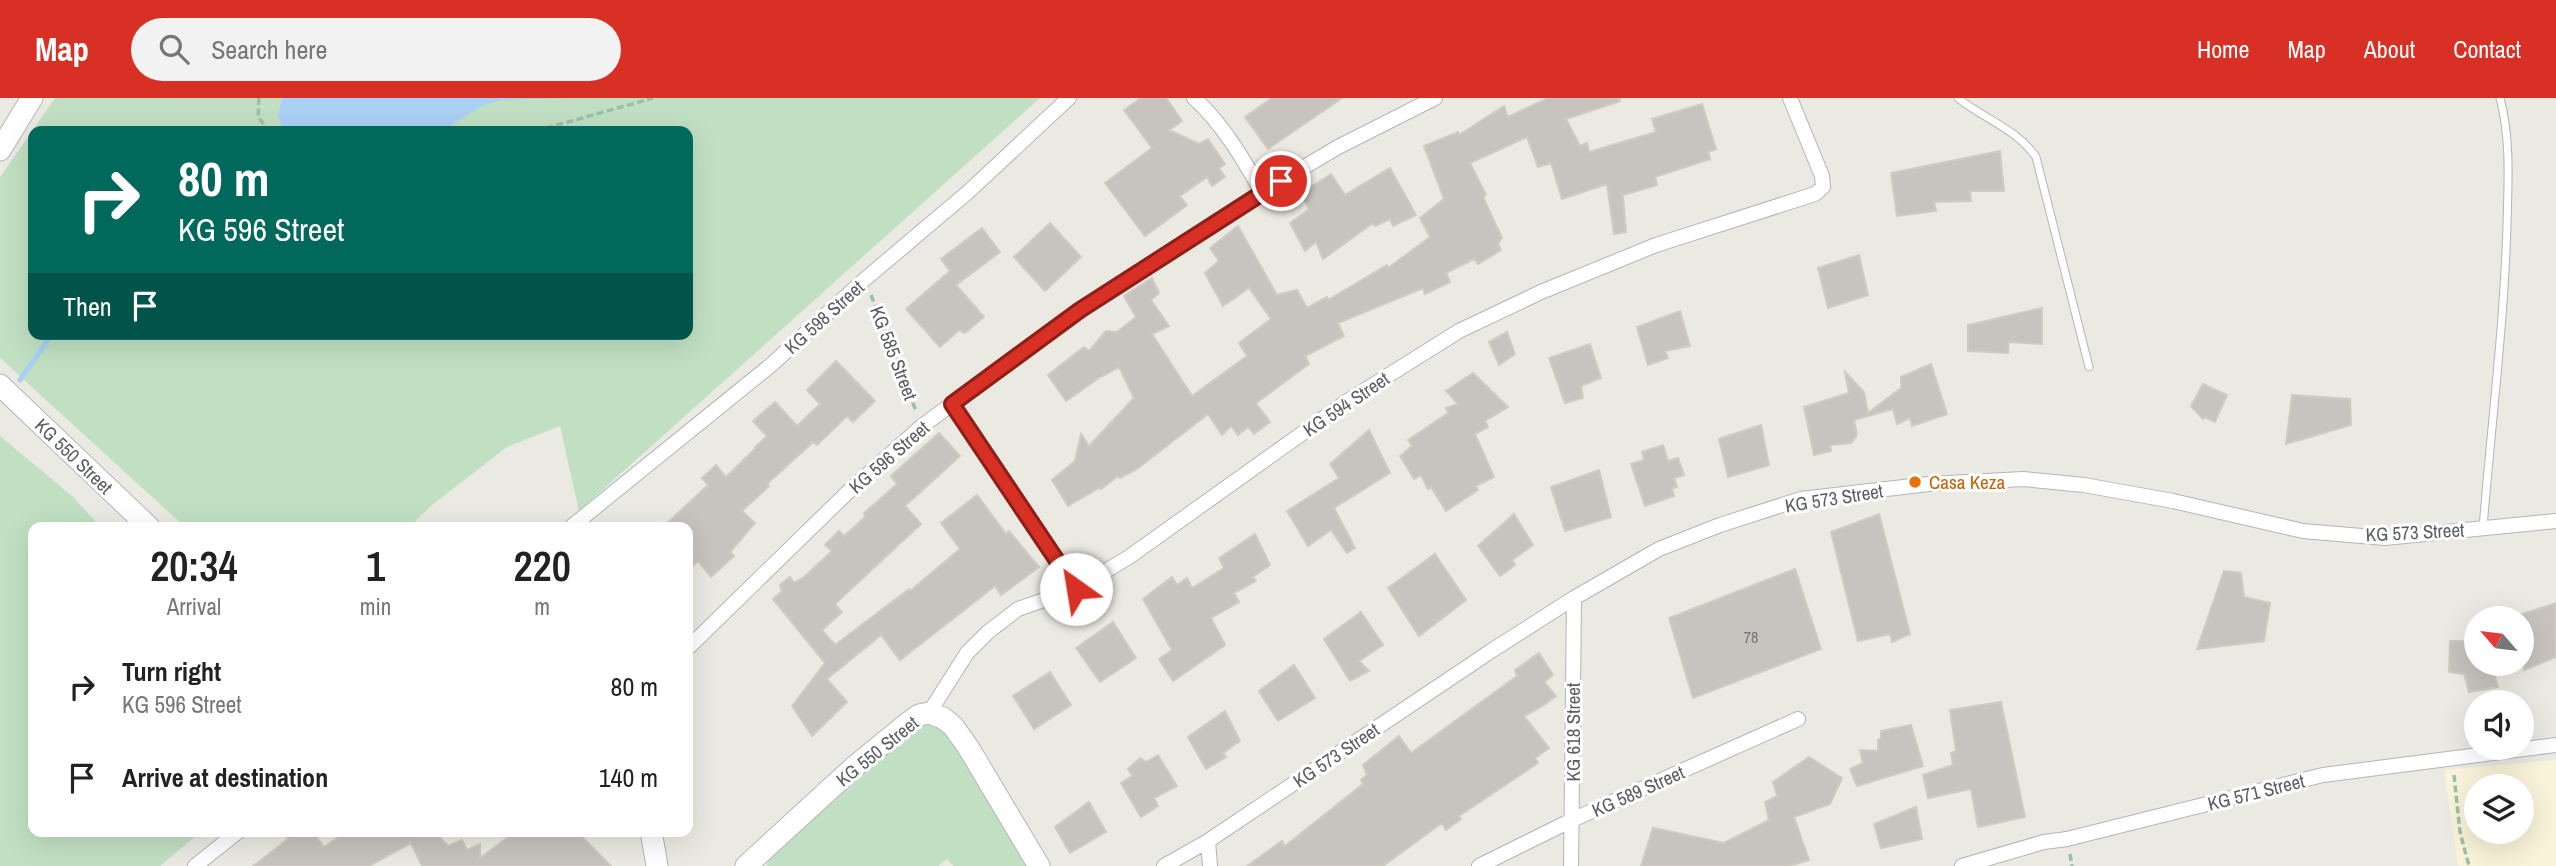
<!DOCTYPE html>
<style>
body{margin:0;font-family:"Archivo Narrow",sans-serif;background:#f2f2f2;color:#222;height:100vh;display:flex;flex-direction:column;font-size:26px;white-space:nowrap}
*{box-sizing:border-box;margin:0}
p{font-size:23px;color:#767676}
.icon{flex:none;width:38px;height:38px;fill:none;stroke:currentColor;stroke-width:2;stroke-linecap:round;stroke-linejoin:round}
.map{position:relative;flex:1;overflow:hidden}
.panel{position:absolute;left:28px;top:424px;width:665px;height:315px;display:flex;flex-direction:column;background:#fff;border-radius:14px;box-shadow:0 7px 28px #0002}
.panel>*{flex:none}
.hud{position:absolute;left:28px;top:28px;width:665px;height:214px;border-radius:14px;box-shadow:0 7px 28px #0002;background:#00695c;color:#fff;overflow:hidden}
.needle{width:46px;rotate:298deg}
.fabs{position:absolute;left:2464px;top:508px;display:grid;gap:14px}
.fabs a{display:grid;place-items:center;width:70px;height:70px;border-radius:50%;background:#fff;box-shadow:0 7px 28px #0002;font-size:35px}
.pin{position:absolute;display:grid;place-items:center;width:60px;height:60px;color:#fff;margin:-30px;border:4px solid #fff;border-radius:50%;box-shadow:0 2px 7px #0007}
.me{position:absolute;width:77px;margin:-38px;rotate:328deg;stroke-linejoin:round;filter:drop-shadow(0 0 5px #0008)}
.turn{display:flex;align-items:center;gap:24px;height:147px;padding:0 35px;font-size:32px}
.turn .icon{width:91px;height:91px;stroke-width:2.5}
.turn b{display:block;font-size:49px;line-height:60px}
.then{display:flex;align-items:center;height:66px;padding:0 35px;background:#0003;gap:14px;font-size:26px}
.eta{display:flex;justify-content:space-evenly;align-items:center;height:119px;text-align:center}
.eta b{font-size:42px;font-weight:600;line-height:49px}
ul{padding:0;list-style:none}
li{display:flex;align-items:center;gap:21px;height:91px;padding:0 35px}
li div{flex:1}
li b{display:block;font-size:26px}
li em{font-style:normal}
header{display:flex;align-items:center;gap:42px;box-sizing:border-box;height:98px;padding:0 35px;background:#d93025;color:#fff}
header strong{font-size:33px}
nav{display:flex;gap:38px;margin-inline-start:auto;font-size:24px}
.search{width:490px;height:63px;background:#f2f2f2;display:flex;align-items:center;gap:18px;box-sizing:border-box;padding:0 24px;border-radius:38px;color:#767676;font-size:26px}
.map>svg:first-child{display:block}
</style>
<header>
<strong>Map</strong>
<div class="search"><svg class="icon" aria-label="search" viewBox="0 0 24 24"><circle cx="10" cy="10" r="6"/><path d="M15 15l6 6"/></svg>Search here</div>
<nav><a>Home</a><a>Map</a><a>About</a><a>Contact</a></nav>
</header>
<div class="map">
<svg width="2556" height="768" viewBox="0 0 2556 768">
<rect width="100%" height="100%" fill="#ebeae2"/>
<!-- commercial -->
<path fill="#f9f3da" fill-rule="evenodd" d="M2556,662V768H2458L2444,672ZM2476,688H2522V733H2476Z"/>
<!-- green -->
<path fill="#c1e0c3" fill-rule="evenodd" d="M55,0H1040L579,413L560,328L507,349L432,407L409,429H185L0,260V79ZM33,33H688V236H33Z
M0,338L72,398L101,429H33V733H202L160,768H0Z
M920,610L951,616L1039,768H954L947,761L938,768H767L773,735Z"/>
<!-- water -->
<path fill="#aad0f4" d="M282,0H572L502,2L484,7L441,33H294L283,30L278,17Z"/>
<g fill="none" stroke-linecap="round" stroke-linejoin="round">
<!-- stream -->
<path stroke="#aad0f4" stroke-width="5" d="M281,33L283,30
M20,282L52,236"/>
</g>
<!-- building -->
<path fill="#c7c4bf" stroke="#cfcbc1" stroke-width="2" d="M1141,0H1166L1182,23L1169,32L1199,46L1208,41L1225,66L1219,70L1225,79L1212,88L1207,79L1180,98L1187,107L1145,138L1105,85L1152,50L1124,12Z
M1272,0H1342L1268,51L1245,19Z
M1548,0H1619L1620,3L1566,21L1580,48L1587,45L1589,54L1656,34L1652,21L1702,6L1716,51L1708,54L1710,61L1655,79L1657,87L1623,97L1626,134L1614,136L1607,86L1562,101L1551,65L1538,69L1527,39L1470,65L1486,97L1483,99L1502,140L1498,146L1501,152L1478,166L1474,161L1446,175L1450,184L1425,196L1423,190L1338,225L1344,238L1305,258L1309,266L1256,305L1270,324L1254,336L1248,329L1238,337L1231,328L1222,337L1208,316L1137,371L1120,380L1118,378L1101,391L1099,390L1068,408L1052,382L1075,363L1081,336L1089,348L1134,300L1119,269L1105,277L1106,275L1066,303L1048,277L1084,249L1089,253L1106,233L1117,234L1136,219L1124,198L1152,180L1159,195L1151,202L1169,228L1152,236L1192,298L1247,258L1239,245L1271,221L1249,190L1223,208L1205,175L1219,163L1210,150L1238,128L1277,197L1297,192L1307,210L1327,199L1328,202L1387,167L1388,170L1430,139L1420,120L1444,101L1424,48L1458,34L1459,37L1504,8L1508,19Z
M2000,53L2004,93H1970L1971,103L1934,104L1936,113L1897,118L1891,75Z
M1390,70L1416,117L1393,128L1390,121L1375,128L1373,125L1323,161L1316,144L1305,153L1290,125L1309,111L1301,95L1331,76L1345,97Z
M1050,125L1081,159L1045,193L1014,159Z
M982,130L1000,154L956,187L984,219L965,235L959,232L940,249L906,211L950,173L941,161Z
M1859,157L1868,197L1828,210L1818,170Z
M2042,210V246L2009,244L2008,255L1968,253V227Z
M1680,213L1690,248L1665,253L1668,260L1648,267L1637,229Z
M1507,234L1515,256L1499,267L1489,244Z
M1590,246L1601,280L1581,288L1583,300L1565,305L1549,260Z
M836,263L875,303L853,324L847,318L817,347L813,344L767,386L769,388L742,413L755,425L730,454L734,458L711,479L698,463L688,472V429H663L708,387L702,380L716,367L726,379L756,350L755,349L767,338L753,323L775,304L797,328L820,306L807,292Z
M1931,266L1947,316L1912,328L1910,320L1897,326L1893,311L1854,322L1857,337L1851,345L1830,347L1831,353L1814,357L1804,309L1849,295L1845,274L1864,294L1868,315L1901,290V279Z
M1473,275L1508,309L1485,323L1488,329L1475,336L1494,379L1476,388L1478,392L1446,413L1431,389L1428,391L1421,377L1414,381L1400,358L1412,348L1408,342L1448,315L1446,310L1458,306L1446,293Z
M2203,286L2227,297L2215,324L2205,319L2203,321L2191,308Z
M2292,297L2350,301L2351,327L2286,346Z
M1761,327L1769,367L1728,379L1719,341Z
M1369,332L1390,375L1334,410L1355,450L1347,455L1331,432L1308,448L1287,413L1339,380L1330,366Z
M939,335L960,358L905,408L921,426L835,506L842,514L822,532L835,547L909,491L910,493L960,451L941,425L977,397L1006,436L1009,433L1039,469L1001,497L995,488L900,562L881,537L827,581L847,604L812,638L792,608L825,565L773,501L782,493L780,487L790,479L794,485L804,479L832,453L825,447L839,433L844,438L865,419L864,415L897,386L891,378Z
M1663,347L1668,363L1678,360L1684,377L1674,380L1677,389L1672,390L1674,398L1645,408L1631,366L1644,362L1642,354Z
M1599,372L1611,419L1565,433L1551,389Z
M1514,416L1533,447L1512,462L1515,467L1500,478L1478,448Z
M1879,416L1910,536L1892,544L1890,536L1858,543L1831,434Z
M1255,436L1270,467L1253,479L1256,483L1234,495L1239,504L1211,520L1225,547L1173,583L1159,561L1172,552L1143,501L1172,479L1177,487L1187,480L1192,490L1224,470L1219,460Z
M1435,456L1466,502L1419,538L1388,490Z
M1795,471L1821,551L1693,600L1669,520Z
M2224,473L2241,475L2244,499L2270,505L2264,543L2197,551Z
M2556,505V559L2524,572L2522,516Z
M1361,514L1383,547L1359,563L1369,573L1350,583L1324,541Z
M1113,524L1136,560L1100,584L1076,550Z
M2450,543H2476V565H2491L2498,589L2469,594L2464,576L2449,574Z
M1539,555L1553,577L1544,584L1556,598L1541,609L1524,618L1549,650L1535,660L1538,665L1459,718L1461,721L1446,732L1442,725L1383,768H1247L1282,743L1285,748L1363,686L1361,682L1367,677L1363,667L1399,638L1411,655L1517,578L1515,572Z
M1294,567L1315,600L1278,623L1259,593Z
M1050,574L1071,607L1034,631L1013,598Z
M2001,604L2025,719L1978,729L1971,691L1928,700L1923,677L1953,667L1951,655L1956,653L1950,612Z
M1225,613L1240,643L1223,655L1226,659L1206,671L1188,639Z
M1911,627L1923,668L1857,688L1850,671L1863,665L1860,652L1878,653V642L1881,640V633Z
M1158,657L1177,688L1154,700L1158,708L1141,719L1121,685L1132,678L1128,671L1140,660L1146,664Z
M1809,659L1842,680L1830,706L1794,719L1809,762L1789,768H1641L1653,730L1724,745L1769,722L1765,704L1777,698L1773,684Z
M1089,704L1106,734L1070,755L1055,729Z
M1916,709L1922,741L1881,750L1874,726Z
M282,733H312L324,749L347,733H434L448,748L462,742L467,752L480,746V760L517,733H576L611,768H422L411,745L369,768H253L288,741Z"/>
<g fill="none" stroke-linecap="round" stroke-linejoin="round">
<defs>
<path id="lane" d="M1958,0C1984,21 2017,31 2036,59L2089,269
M2483,430C2491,329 2504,228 2507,127C2508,85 2511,41 2500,0"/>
<path id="street" d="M1194,0C1223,26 1243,61 1262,94
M952,306L1076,491
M571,429L771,267L864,182L967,95L1069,0
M688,550L850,392L922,328L952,306L1080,212L1262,94L1338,49L1435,0
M929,615L967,555L988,534L1018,511L1076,491L1129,459L1346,304L1459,233L1541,194L1656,147L1815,96L1823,89L1822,78L1790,0
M1208,743L1210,768
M195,768L239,733
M1164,768L1208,743L1491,553L1574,500L1659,451L1720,427L1801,401L1929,386L2023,381L2084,387L2173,403L2303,433L2385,440L2556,423
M1479,768L1572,722L1798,621
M1571,768L1574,500
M1962,768L2044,744L2067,741L2323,677L2556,647"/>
<path id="secondary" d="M0,52L32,0
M0,287L149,429
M651,733L657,768
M746,768L854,669L908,625L919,617L929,615L943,620L953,628L968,649L1039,768"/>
</defs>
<!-- lane casing -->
<use href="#lane" stroke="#b3b4b8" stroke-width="9"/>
<!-- street casing -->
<use href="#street" stroke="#b3b4b8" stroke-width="16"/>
<!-- secondary casing -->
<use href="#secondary" stroke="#b4b6bb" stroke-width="23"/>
<!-- path -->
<path stroke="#9bc0a8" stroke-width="3.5" stroke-dasharray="7 3.5" stroke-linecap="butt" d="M259,0L258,19L269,33
M536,33L653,0
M871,197L916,313
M2454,677L2460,734L2469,768
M2070,756L2072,768"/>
<!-- lane -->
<use href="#lane" stroke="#fff" stroke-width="7"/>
<!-- street -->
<use href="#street" stroke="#fff" stroke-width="14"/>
<!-- secondary -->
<use href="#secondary" stroke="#fff" stroke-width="21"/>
</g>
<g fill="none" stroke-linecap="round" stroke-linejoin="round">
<defs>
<path id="route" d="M1076,491L952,306L1080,212L1281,83"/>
</defs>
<!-- route casing -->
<use href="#route" stroke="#8d1f18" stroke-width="18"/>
<!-- route -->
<use href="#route" stroke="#d93025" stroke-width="12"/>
</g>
<!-- markers -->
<circle fill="#e8710a" stroke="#fff" stroke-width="2.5" cx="1915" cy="384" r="7"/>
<g text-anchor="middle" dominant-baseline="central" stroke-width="6" stroke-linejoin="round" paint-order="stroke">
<!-- number labels -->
<g font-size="16" fill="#757778">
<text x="1751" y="539">78</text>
</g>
<!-- street labels -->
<g font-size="19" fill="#5a5d61" stroke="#fff">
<text transform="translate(824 219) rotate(-42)">KG 598 Street</text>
<text transform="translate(894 255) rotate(69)">KG 585 Street</text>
<text transform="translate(1346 306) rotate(-34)">KG 594 Street</text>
<text transform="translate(74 358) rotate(44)">KG 550 Street</text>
<text transform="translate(889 359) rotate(-41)">KG 596 Street</text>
<text transform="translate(1834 400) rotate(-9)">KG 573 Street</text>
<text transform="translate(2415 434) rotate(-3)">KG 573 Street</text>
<text transform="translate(1573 634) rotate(-90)">KG 618 Street</text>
<text transform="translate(877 653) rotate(-39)">KG 550 Street</text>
<text transform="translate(1336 657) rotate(-34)">KG 573 Street</text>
<text transform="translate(1638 693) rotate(-24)">KG 589 Street</text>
<text transform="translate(2256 694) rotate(-14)">KG 571 Street</text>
</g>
<!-- food labels -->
<g font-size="19" fill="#c56008" stroke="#fff" text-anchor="start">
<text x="1929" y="384">Casa Keza</text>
</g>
</g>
</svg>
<div class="fabs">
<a><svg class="needle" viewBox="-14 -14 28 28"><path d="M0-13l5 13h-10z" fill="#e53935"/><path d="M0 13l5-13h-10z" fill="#767676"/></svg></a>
<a><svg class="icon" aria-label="sound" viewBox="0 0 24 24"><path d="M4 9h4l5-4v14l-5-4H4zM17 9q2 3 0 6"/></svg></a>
<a><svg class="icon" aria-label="layers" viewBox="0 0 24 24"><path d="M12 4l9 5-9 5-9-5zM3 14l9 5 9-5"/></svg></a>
</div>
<div class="pin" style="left:1281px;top:83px;background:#d93025"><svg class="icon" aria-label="arrive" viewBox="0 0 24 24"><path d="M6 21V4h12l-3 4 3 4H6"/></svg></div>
<svg class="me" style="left:1076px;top:491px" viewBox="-20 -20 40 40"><circle r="19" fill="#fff"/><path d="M0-13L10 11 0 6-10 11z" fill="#d93025"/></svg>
<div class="hud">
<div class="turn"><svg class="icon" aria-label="right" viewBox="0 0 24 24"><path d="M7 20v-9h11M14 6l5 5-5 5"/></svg><div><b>80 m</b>KG 596 Street</div></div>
<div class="then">Then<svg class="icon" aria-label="arrive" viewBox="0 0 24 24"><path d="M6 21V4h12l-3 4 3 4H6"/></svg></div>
</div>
<section class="panel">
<div class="eta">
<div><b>20:34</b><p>Arrival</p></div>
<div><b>1</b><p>min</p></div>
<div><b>220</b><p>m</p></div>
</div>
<ul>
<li><svg class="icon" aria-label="right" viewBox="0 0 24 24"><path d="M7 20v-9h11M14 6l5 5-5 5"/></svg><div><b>Turn right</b><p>KG 596 Street</p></div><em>80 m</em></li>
<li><svg class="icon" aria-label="arrive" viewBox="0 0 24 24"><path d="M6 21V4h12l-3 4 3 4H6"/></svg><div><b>Arrive at destination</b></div><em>140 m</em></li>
</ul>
</section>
</div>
